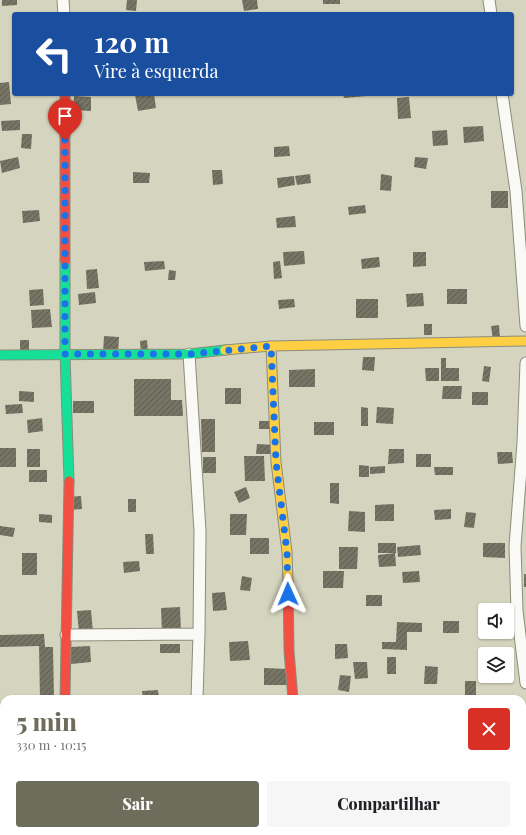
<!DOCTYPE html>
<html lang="pt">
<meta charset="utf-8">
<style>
body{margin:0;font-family:"Playfair Display",serif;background:#f6f6f6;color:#202124;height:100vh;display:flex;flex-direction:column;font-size:15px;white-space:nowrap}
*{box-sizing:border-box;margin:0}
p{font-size:13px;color:#757577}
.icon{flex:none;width:22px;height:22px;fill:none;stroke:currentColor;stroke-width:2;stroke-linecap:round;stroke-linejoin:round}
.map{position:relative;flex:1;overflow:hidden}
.panel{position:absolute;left:0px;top:695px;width:526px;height:140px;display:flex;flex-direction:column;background:#fff;border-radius:12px 12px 0 0;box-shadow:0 1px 3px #0004}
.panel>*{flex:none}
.banner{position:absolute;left:12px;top:12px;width:502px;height:84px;border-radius:4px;box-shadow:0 1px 3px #0004;background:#1a4fa0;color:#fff;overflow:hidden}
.buttons{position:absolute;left:478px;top:603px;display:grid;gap:8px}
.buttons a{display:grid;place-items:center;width:36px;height:36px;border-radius:4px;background:#fff;box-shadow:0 1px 3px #0004;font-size:20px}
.pin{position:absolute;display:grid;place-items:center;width:34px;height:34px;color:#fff;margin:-41px -17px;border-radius:50% 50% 50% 0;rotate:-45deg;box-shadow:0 0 4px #0007}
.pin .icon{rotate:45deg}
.me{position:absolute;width:44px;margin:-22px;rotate:359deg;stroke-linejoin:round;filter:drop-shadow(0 0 3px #0008)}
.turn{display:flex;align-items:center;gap:14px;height:84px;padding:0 16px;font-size:18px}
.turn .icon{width:52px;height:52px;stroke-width:2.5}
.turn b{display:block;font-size:28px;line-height:34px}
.round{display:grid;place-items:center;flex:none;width:42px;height:42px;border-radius:4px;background:#f6f6f6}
.overview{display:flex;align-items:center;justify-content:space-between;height:68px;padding:0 16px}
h1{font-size:24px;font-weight:800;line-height:30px;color:#6e6d5c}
.action{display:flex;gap:8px;margin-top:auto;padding:8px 16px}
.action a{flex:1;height:46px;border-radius:4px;background:#6e6d5c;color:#fff;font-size:16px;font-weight:800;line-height:46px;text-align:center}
.action a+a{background:#f6f6f6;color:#202124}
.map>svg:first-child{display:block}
</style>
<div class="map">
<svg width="526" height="835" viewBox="0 0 526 835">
<defs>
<pattern id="building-hatch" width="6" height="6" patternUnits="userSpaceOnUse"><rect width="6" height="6" fill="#757465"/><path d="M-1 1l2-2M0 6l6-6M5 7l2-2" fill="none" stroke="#5c5b4e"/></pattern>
</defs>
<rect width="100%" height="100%" fill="#d5d5bf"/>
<!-- building -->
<path fill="url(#building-hatch)" d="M2,0H17V5L2,6Z
M127,0H137L136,11L126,10Z
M242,0H257L258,9L244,11Z
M323,0H340V4H323Z
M9,82L11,104L0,105V83Z
M142,94H154L156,108L138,111L135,95Z
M343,94H367V96L344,98Z
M74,96L91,97V111L74,110Z
M409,97L411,118L398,119L397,98Z
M20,120V130L2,131L1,121Z
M483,126L484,141L464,143L463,127Z
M447,130L448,145L433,146L432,131Z
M22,134H32L31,149L21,148Z
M289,146L290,156L274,157V147Z
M18,157L20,168L2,173L0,161Z
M415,157L428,158L426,169L414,167Z
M212,170H222L223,184L213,185Z
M133,172L150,173L149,183H133Z
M310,174L311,183L297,185L295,176Z
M381,174L392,176L391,191L380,190Z
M294,176L295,185L278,188L277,178Z
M491,191H508V208H491Z
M365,205L366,213L349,215L348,207Z
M39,210L40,221L23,223L22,211Z
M295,216L296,227L277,228L276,218Z
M304,251L305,264L284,266L283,252Z
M413,252H426V266L413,267Z
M379,257L380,267L362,269L361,259Z
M164,261L165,269L145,271L144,262Z
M280,261L282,278L274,279L273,262Z
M97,269L99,288L87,289L86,270Z
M169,270L176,271L175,280H168Z
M43,289L44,305L30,306L29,290Z
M447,289H467V304H447Z
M95,292L96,303L79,305L78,294Z
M423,293L424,306L407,307L406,294Z
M294,299L295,307L279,309L278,300Z
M356,299H378V318H356Z
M50,309L52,327L32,328L31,310Z
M424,324H432V335H424Z
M499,325L500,339L493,340L491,326Z
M104,336L119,337L118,354L103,353Z
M20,340H29V354L20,353Z
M147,340L148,352L141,353L140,341Z
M363,357H375L374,371L362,370Z
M441,358H446V368H459V381H441Z
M484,366L491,367L489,382L482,381Z
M425,368H439V381H426Z
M315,369V387H289V370Z
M134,379H171V400H182L183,416H134Z
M443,386H462L461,399H442Z
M225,388H241V404H225Z
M19,391L34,392V402L19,401Z
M472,392H488V405H472Z
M73,401H94V413H73Z
M22,404L23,413L6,414L5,405Z
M361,407L368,408V426H361Z
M377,407L394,408L393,424L376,423Z
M42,418L43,431L28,433L27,420Z
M201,419H215V452H202Z
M259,421H277V429H259Z
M314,422H334V435H314Z
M257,444L276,445V454H256Z
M0,448H16V467H0Z
M27,449H40V467H27Z
M389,449H404V463L388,464Z
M497,452H512L513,463L498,464Z
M416,454H431V467H416Z
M244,456H264L265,481H245Z
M203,457H216V473H203Z
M359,465L369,466V477H359Z
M385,466V473L370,474V467Z
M434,467H453V475H435Z
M29,470H47V482H29Z
M330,483H339V504L330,503Z
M246,487L250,498L239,503L234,492Z
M81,496L82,509L69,510L68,497Z
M128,499H136V512H128Z
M394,504V521H375V505Z
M451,509V519L435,520L434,510Z
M349,511L365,512V532L348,531Z
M466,512L476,513L474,528L464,527Z
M39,514L52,515V523L39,522Z
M230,514H247L246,535H230Z
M0,526L15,528L13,537L0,535Z
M145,534H153L154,554H146Z
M250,538H269V554H250Z
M378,543H396V553H378Z
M483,543H505V558L483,557Z
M420,545L421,555L398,557L397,547Z
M339,547H358L357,569H339Z
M22,553H37V575H22Z
M395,553L396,566L379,567L378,555Z
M139,561L140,571L124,573L123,562Z
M323,571H344L343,588H323Z
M419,571L420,582L403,583L402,572Z
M524,574H526V587H524Z
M242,576L252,578L250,591L240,590Z
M225,592L227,610L213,611L212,593Z
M366,595H382V606H366Z
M180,607L181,632L162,633L161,608Z
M91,610L93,632L79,633L77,611Z
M507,611H512V626L507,625Z
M443,621H459V633H443Z
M397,622L422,623V632H407V650L382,649V642H396Z
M44,634L45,647H53L54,699H40L39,646L0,647V635Z
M248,641L250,660L230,661L229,642Z
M160,644H180V653H160Z
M335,644H347L348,658L335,659Z
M90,646L91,662L71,664L70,647Z
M387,657H396V674H387Z
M353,662H367L368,678L355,679Z
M425,666L438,667L437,684H424Z
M264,668L288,669V685H264Z
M340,675L351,676L349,692L338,690Z
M500,676H508V680L500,681Z
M465,681H476V699H465Z
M158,690L159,699H143L142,691Z
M0,708H1L2,739H0Z
M353,831H362V835H353Z
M403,831H411V835H403Z
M472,832V835H461V833Z
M0,833L13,834V835H0Z
M96,833H109V835H96Z
M275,833L276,835H260V834Z"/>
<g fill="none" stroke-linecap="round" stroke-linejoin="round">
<defs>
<path id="street" d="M63,0L64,14
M489,0L491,14
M502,94L516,191L526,326
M189,354L200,531L199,634L197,699
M526,363L523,443L515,546L517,611L526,683
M66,635L199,634
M203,831V835
M307,831V835
M62,835V831"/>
<path id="fast" d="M65,261V354L69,481
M0,355L189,354L225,350"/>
<path id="slow" d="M271,346L276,462L287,552L288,582
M225,350L271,346L526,341"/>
<path id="jam" d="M65,94V261
M288,582L289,651L293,699
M65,699L69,481"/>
</defs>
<!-- street casing -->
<use href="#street" stroke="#8d8c7c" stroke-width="13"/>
<!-- fast casing -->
<use href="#fast" stroke="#8d8c7c" stroke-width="11"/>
<!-- slow casing -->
<use href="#slow" stroke="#8d8c7c" stroke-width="11"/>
<!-- jam casing -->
<use href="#jam" stroke="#8d8c7c" stroke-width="11"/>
<!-- street -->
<use href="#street" stroke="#f9f9f5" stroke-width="11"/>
<!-- fast -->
<use href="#fast" stroke="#16e098" stroke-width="9"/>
<!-- slow -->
<use href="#slow" stroke="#ffcf43" stroke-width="9"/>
<!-- jam -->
<use href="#jam" stroke="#f24e42" stroke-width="9"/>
</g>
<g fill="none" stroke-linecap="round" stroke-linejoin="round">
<!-- route -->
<path stroke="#1a73e8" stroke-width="7" stroke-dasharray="0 12.6" d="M65,140V354H190L271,346L276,462L287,552L288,594"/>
</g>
</svg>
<div class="buttons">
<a><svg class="icon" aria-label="sound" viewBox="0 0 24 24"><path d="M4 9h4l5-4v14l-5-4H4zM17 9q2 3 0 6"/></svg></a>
<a><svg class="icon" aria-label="layers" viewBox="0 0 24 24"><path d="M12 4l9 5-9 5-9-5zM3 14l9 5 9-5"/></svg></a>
</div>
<div class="pin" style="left:65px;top:140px;background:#d93025"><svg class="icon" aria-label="arrive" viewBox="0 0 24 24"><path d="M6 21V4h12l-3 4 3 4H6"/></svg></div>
<svg class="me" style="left:288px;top:594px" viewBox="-20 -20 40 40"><path d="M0-17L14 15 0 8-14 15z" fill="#1a73e8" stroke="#fff" stroke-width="4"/></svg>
<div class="banner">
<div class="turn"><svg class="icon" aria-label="left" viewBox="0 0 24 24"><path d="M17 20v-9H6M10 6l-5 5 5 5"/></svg><div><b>120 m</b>Vire à esquerda</div></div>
</div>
<section class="panel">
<div class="overview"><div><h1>5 min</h1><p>330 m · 10:15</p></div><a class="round" style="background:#d93025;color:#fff"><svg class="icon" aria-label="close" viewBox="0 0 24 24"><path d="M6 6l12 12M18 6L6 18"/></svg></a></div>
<div class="action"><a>Sair</a><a>Compartilhar</a></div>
</section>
</div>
